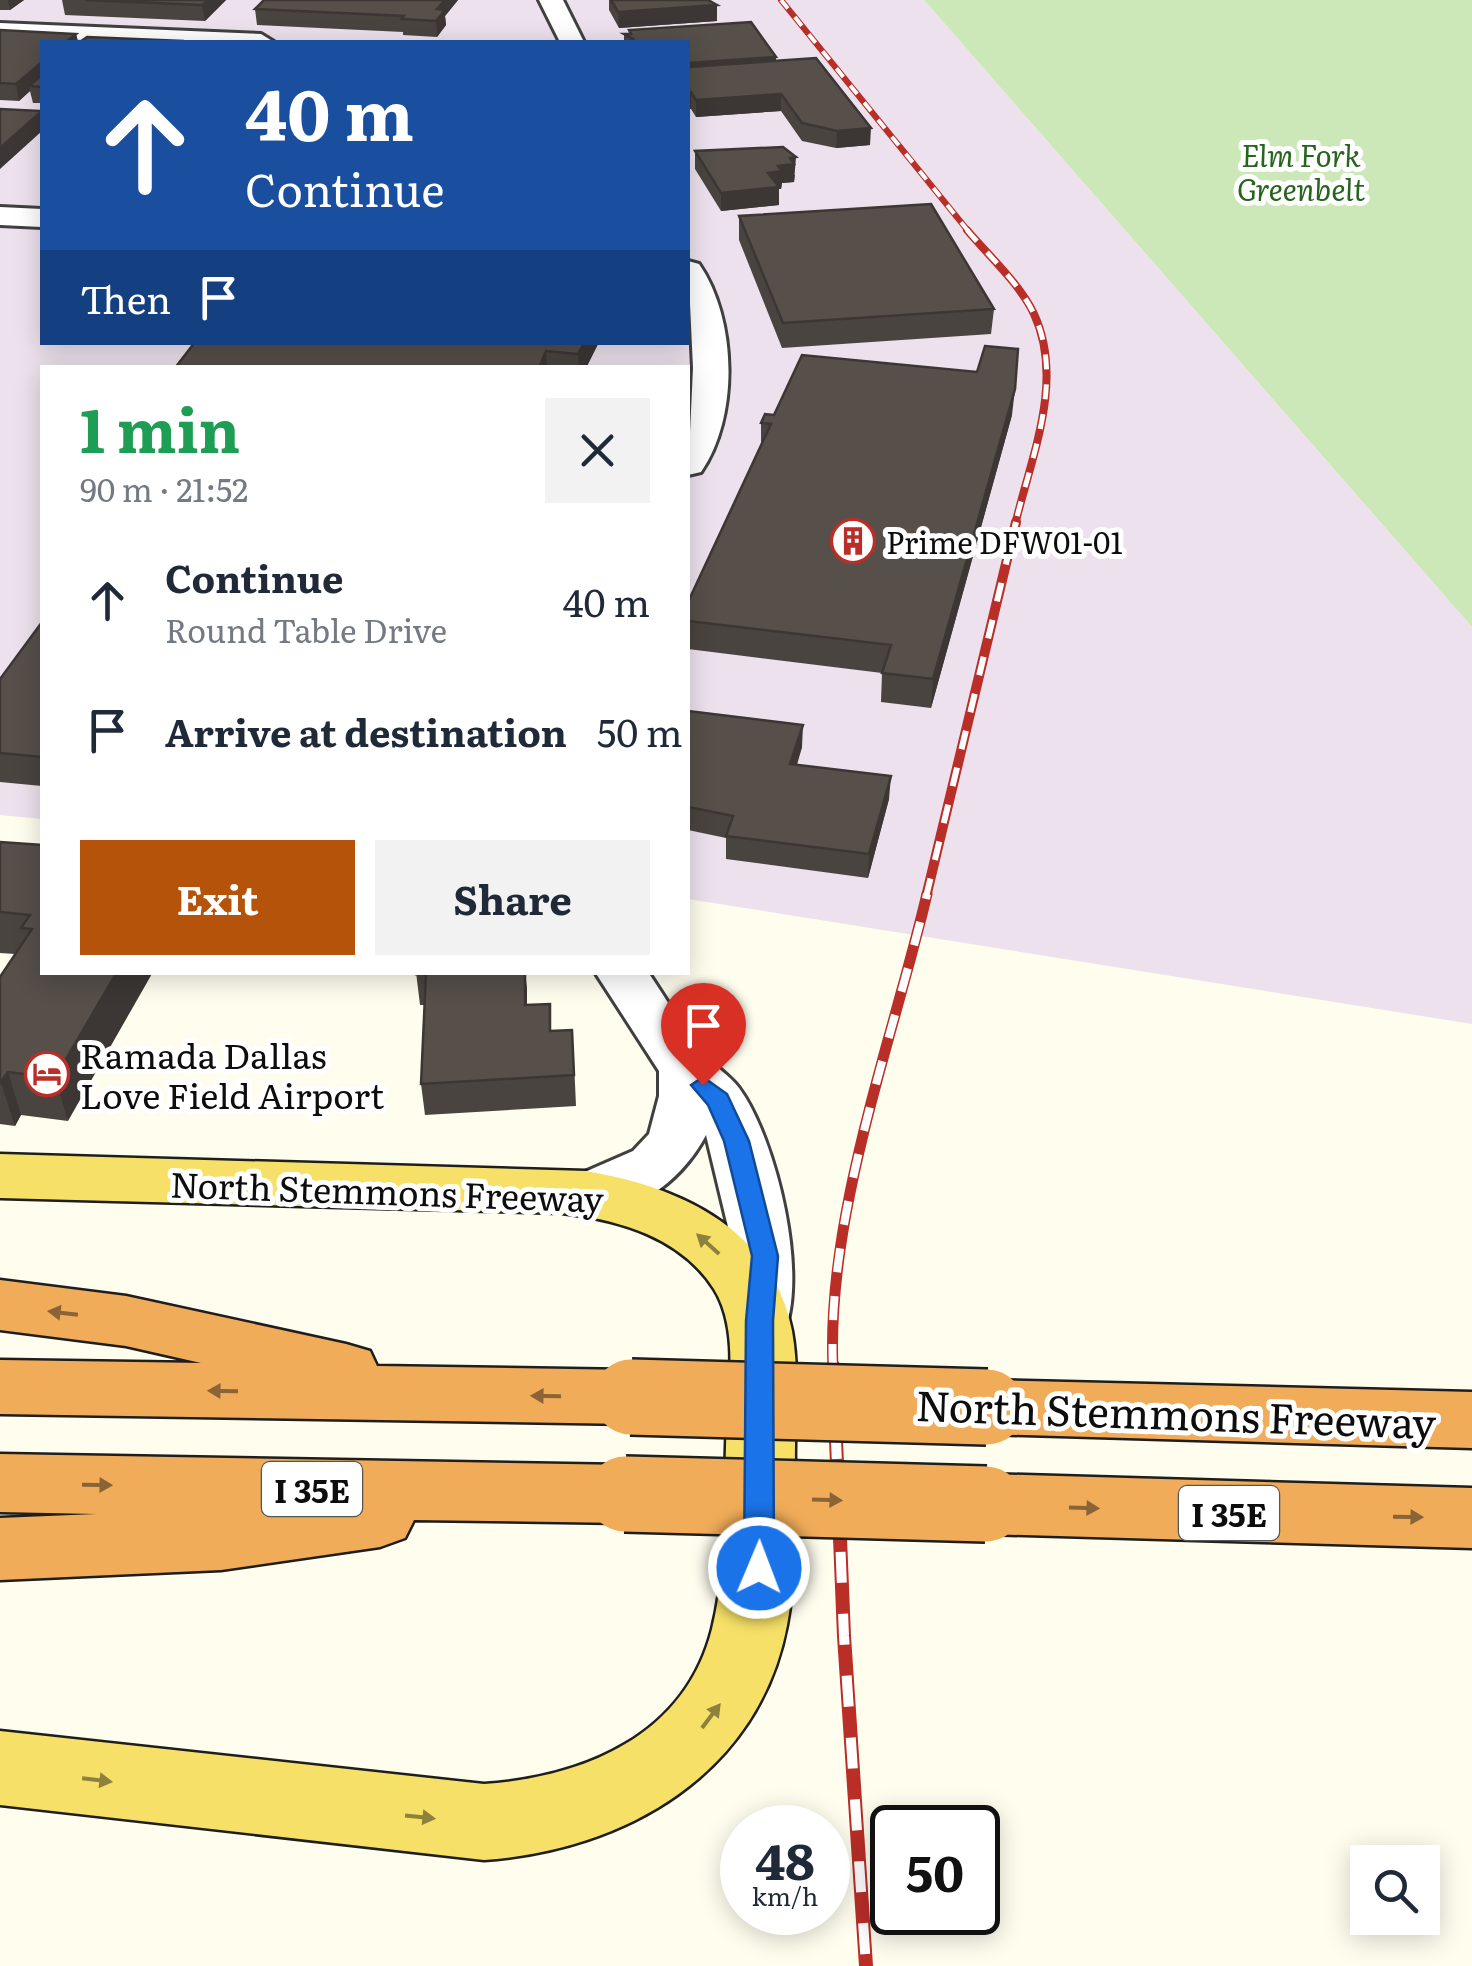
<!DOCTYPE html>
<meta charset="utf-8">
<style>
body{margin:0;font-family:Literata,serif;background:#f2f2f3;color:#1f2937;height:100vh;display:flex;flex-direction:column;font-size:38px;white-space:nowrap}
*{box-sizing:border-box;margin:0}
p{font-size:32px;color:#747a83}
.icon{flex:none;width:55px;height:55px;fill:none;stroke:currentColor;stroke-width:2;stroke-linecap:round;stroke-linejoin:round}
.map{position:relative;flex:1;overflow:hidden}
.side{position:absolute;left:40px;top:365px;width:650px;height:610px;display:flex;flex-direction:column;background:#fff;border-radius:0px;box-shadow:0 5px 25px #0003}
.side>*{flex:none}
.banner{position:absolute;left:40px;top:40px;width:650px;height:305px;border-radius:0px;box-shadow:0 5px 25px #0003;background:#1a4fa0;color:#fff;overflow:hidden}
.fabs{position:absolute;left:1350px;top:1845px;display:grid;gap:20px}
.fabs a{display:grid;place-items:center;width:90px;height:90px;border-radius:0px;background:#fff;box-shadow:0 5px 25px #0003;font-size:50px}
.speed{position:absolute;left:720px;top:1805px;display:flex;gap:20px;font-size:50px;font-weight:700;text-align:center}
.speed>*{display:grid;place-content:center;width:130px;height:130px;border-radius:50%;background:#fff;box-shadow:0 5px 25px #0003;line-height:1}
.speed small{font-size:25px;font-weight:400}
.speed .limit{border:5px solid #111;border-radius:15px;background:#fff;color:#111}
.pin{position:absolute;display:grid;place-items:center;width:85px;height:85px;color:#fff;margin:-102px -42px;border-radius:50% 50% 50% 0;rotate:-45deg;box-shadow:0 0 10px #0007}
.pin .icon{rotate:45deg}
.me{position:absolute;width:110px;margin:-55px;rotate:1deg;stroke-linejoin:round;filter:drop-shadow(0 0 8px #0008)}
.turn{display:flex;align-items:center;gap:35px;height:210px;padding:0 40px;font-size:45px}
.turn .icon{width:130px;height:130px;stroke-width:2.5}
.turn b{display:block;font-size:70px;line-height:85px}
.then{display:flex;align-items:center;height:95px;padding:0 40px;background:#0003;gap:20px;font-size:38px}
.round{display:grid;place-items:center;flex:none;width:105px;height:105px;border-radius:0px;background:#f2f2f3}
.overview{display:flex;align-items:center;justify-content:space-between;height:170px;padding:0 40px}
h1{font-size:60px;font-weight:700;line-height:75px;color:#1e9e55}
.button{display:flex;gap:20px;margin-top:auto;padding:20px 40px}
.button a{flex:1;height:115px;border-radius:0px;background:#b45309;color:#fff;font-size:40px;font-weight:700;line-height:115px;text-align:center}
.button a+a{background:#f2f2f3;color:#1f2937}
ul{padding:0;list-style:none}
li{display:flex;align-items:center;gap:30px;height:130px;padding:0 40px}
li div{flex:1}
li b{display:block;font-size:38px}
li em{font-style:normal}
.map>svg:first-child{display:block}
</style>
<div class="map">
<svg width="1472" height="1966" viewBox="0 0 1472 1966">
<rect width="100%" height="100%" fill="#fffdee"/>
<!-- industrial -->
<path fill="#ece1ec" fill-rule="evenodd" d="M0,0H924L1472,627V1024L688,899V368H42V819L0,815ZM42,42H688V342H42Z"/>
<!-- green -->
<path fill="#cde8b8" d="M924,0H1472V627Z"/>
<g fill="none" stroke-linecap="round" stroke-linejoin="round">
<defs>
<path id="minor" d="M539,0H563L584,42H560Z
M0,23L261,34L274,42L0,39Z
M0,207L42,209V227L0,225Z
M688,261L699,264C737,319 739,417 701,472L688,475L693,368Z
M595,972H648C667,1000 684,1030 705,1055C715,1067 729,1075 739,1088C776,1138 811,1282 781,1338L759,1345L737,1338L728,1321L735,1256L706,1135C681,1182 627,1225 571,1208L563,1193L571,1178L633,1151L649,1134L659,1096V1071Z"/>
<path id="major" d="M0,1154L586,1171C680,1187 772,1228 792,1331C800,1375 794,1422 795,1467C795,1519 797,1573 787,1625C759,1774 625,1850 484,1860L0,1805V1731L484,1784C584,1777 685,1736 712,1629C727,1569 724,1507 726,1446C727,1398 741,1332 714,1289C681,1237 619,1220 562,1213L0,1198Z"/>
<path id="highway" d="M0,1280L126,1296L346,1344L370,1351L377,1366L631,1370L655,1378L665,1397L655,1416L631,1424L0,1414V1360L201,1363L126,1346L0,1330Z
M987,1380L1472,1392V1448L987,1434L963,1426L953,1407L963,1388Z
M0,1454L625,1465L650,1473L660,1494L650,1515L625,1523L414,1520L405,1538L380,1547L221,1570L0,1580V1518L96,1514L0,1512Z
M986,1474L1472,1488V1548L986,1534L961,1525L951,1504L961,1483Z"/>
</defs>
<!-- minor casing -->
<use href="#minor" stroke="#404040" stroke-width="6"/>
<!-- major casing -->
<use href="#major" stroke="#1e1e1e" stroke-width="5"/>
<!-- highway casing -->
<use href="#highway" stroke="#1e1e1e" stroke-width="5"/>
<!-- minor -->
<use href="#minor" fill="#fff" fill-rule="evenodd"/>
<!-- major -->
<use href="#major" fill="#f6e067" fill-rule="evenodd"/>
<!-- highway -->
<use href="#highway" fill="#f1ac59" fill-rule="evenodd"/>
<defs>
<path id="rail-far4" d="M781,0L969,232"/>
<path id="rail-far3" d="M967,230C988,255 1020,284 1034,314C1065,381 1031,457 1015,525"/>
<path id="rail-far2" d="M926,897L1016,522"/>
<path id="rail-far1" d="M833,1368C826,1217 892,1042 927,894"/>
<path id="rail" d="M833,1366L844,1636L866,1966"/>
</defs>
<!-- rail-far4 casing -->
<use href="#rail-far4" stroke="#ba2e28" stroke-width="6"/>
<!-- rail-far3 casing -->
<use href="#rail-far3" stroke="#ba2e28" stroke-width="8"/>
<!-- rail-far2 casing -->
<use href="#rail-far2" stroke="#ba2e28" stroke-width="10"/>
<!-- rail-far1 casing -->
<use href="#rail-far1" stroke="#ba2e28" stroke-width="11"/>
<!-- rail casing -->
<use href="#rail" stroke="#ba2e28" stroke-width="14"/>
<!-- rail-far4 -->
<use href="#rail-far4" stroke="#fff" stroke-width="4" stroke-dasharray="11" stroke-linecap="butt"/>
<!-- rail-far3 -->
<use href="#rail-far3" stroke="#fff" stroke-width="5" stroke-dasharray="15" stroke-linecap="butt"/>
<!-- rail-far2 -->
<use href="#rail-far2" stroke="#fff" stroke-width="6" stroke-dasharray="19" stroke-linecap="butt"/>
<!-- rail-far1 -->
<use href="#rail-far1" stroke="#fff" stroke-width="8" stroke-dasharray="24" stroke-linecap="butt"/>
<!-- rail -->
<use href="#rail" stroke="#fff" stroke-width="10" stroke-dasharray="31" stroke-linecap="butt"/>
<defs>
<path id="highway-bridge" d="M631,1397L987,1407
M625,1494L986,1504"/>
</defs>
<!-- highway-bridge casing -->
<use href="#highway-bridge" stroke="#1e1e1e" stroke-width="80" stroke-linecap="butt"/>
<!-- highway-bridge -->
<use href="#highway-bridge" stroke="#f1ac59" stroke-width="75"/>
</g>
<!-- wall -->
<path fill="#4a4440" d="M0,0H24L10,10H0Z
M62,0H226L205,21L65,15Z
M264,0H458L445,16L446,25L437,37L403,35V32L257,25L255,9Z
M609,0H708L717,5V21L619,28L609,10Z
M0,30L76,34L78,42H42V103H33L30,91L19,101L0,100Z
M629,30L776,57V61L870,145L836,148L802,141L781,111L696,117L691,109L688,42H624V34H629Z
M695,151L795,175L794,182L782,183L781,189H779V205L721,211L695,169Z
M739,216L994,309L991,334L782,348L739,240Z
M195,342H599L586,368H175Z
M774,415H1012L931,708L881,702L882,673L688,649V602L761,445V423Z
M42,622V786L0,782V679Z
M688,711L802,747L797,765L889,799L868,878L726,859V838L688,830Z
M0,842L42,845L68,1121L21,1115L15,1126L0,1124V977L15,954L0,953Z
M416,972L527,988V1005L552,1031L574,1061L576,1106L425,1115L421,1084L425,1005H420Z"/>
<!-- shaded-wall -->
<path fill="#3c3734" d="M8,0H24L10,10Z
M208,0H226L205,21L202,5Z
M445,0H458L445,16L446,25L437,37L436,21L437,9Z
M717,5V21L619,28L618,12Z
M76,34L78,42H66Z
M776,57V73L688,79V63Z
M42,62V81L29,86L30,91L19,101L16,84Z
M691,92V109H688V93Z
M781,94V111L696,117V100Z
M42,111V131L0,169V148Z
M871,128L870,145L836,148L837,131Z
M796,157L794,182L782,183L781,189H779V205L721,211V193L768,173L790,158Z
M585,342H599L586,368H579L578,354Z
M546,351L547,368H539Z
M1015,389L1012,415L931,708L933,679Z
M803,725L802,747L789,787L790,764Z
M891,776L889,799L868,878L869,854Z
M117,972H153L68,1121L55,1078Z
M525,972L527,988V1036L525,1005Z
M8,1072L21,1115L15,1126L1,1083Z"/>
<!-- building -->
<path fill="#564f4a" stroke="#3c3734" stroke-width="2.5" d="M85,0H208L202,5Z
M264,0H445L437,9L445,10L436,21L402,19L404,16L255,9Z
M611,0H708L717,5L618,12Z
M751,22L776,57L688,63V42H635L633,39L624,34H631L629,30Z
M0,30L76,34L66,42H42V62L16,84L0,83Z
M87,37L184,41L182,42H80Z
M816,58L871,128L837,131L802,123L781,94L696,100L691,92L688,93V67Z
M42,75V87L29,86Z
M0,109L42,111L0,148Z
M783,147L796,157L790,158L794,164L778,166L782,171L768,173L779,187L721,193L695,151Z
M931,204L994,309L783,323L739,216Z
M195,342H585L578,354L546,351L539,368H175Z
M985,346L1018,349L1015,389L933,679L882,673L891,645L688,621V602L771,424L761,423L765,414L774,415L802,355L977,372Z
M42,622V757L0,753V679Z
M688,711L803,725L790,764L891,776L869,854L726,836L733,816L688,807Z
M0,842L42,845V972H117L55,1078L8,1072L0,1083V977L32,929L21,928L30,915L0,912Z
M416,972H525V1005L550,1004V1031L572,1030L574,1075L421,1084L426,973L416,974Z"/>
<!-- one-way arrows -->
<defs><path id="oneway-solid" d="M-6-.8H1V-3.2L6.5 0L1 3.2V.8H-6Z" transform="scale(2.5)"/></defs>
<g fill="#8d813e">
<use href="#oneway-solid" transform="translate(708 1244) rotate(-138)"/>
<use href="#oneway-solid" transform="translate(711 1716) rotate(-53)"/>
<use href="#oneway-solid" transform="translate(97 1780) rotate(7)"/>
<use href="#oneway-solid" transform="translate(420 1817) rotate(6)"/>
</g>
<g fill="#8a6437">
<use href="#oneway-solid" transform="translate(63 1313) rotate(-173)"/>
<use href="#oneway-solid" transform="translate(223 1391) rotate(-179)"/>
<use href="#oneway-solid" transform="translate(546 1396) rotate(-179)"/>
<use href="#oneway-solid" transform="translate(97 1485) rotate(1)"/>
<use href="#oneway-solid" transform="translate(827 1500) rotate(2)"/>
<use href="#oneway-solid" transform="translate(1084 1508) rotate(2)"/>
<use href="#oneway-solid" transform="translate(1408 1517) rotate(1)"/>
</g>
<!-- route -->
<path fill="#1a73e8" stroke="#114b97" stroke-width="2.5" d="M703,1077L727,1094L749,1141L778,1256L773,1321L774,1568L770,1577L759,1581L748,1577L744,1568L746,1321L752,1256L724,1141L708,1105L691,1085Z"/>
<!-- icons -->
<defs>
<symbol id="building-ring" viewBox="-11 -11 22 22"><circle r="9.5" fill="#fff" stroke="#ba2e28" stroke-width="1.5"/><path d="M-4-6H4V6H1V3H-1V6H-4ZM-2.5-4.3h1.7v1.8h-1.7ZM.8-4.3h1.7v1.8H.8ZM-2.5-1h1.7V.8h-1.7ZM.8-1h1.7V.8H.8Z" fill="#ba2e28"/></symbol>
<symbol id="hotel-ring" viewBox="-11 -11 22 22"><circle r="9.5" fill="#fff" stroke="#ba2e28" stroke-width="1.5"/><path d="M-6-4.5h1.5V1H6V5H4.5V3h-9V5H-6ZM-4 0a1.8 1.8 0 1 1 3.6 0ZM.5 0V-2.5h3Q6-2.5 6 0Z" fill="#ba2e28"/></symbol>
</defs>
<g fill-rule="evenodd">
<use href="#building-ring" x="828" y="516" width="50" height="50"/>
<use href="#hotel-ring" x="22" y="1049" width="50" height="50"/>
</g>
<g text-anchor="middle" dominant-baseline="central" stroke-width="10" stroke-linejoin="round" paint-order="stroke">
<!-- far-park labels -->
<g font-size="30" font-style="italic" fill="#27641f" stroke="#fff">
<text x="1301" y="154">Elm Fork<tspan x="1301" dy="34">Greenbelt</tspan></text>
</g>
<!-- far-poi labels -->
<g font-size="30" fill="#0d0d0d" stroke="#fff" text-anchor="start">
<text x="886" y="541">Prime DFW01-01</text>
</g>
<!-- shield labels -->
<g fill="#fff" stroke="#565656" stroke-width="2.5">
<rect x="262" y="1462" width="100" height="54" rx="8"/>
<rect x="1179" y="1486" width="100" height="54" rx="8"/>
</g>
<g font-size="32" font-weight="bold" fill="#0d0d0d">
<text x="312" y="1489">I 35E</text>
<text x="1229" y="1513">I 35E</text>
</g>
<!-- poi labels -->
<g font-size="35" fill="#0d0d0d" stroke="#fff" text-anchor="start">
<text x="80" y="1054">Ramada Dallas<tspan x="80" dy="40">Love Field Airport</tspan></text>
</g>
<!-- street labels -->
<g font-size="35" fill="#0d0d0d" stroke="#fff">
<text transform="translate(387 1190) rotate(2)">North Stemmons Freeway</text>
</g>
<!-- near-street labels -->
<g font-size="42" fill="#0d0d0d" stroke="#fff">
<text transform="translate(1176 1412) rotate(2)">North Stemmons Freeway</text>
</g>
</g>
</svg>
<div class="fabs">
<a><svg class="icon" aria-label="search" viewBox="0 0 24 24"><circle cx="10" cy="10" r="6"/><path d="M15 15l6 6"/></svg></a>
</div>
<div class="speed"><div>48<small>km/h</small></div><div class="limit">50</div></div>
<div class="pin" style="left:703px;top:1085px;background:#d93025"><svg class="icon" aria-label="arrive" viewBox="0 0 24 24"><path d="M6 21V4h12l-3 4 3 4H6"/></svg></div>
<svg class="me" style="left:759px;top:1568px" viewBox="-20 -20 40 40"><circle r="17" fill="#1a73e8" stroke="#fff" stroke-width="3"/><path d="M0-11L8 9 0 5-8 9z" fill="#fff"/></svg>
<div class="banner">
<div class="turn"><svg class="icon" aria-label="ahead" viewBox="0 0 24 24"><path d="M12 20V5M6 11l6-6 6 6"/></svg><div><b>40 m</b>Continue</div></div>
<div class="then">Then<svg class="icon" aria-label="arrive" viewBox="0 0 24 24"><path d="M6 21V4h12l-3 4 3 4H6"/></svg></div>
</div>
<section class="side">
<div class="overview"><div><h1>1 min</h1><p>90 m · 21:52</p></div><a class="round"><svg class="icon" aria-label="close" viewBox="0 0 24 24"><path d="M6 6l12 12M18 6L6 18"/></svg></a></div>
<ul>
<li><svg class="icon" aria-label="ahead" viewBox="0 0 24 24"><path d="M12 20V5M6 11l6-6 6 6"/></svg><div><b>Continue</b><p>Round Table Drive</p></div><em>40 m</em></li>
<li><svg class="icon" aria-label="arrive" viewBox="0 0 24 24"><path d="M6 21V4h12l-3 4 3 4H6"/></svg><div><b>Arrive at destination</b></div><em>50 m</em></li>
</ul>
<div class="button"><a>Exit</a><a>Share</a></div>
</section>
</div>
